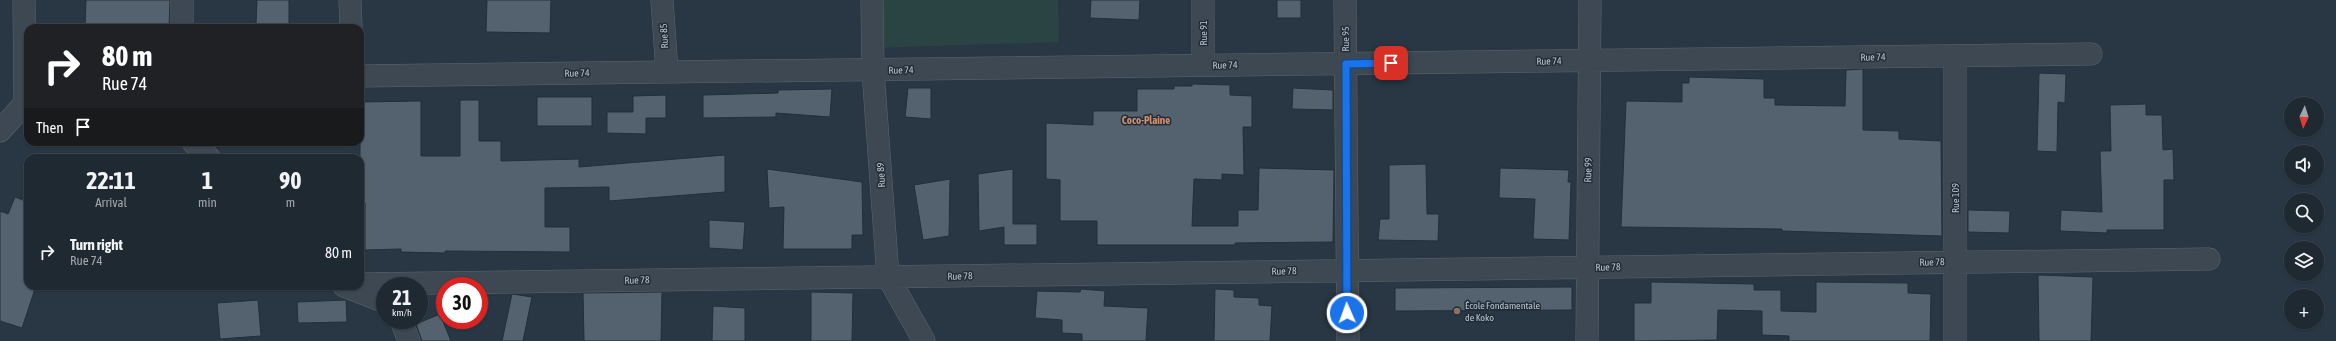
<!DOCTYPE html>
<meta charset="utf-8">
<style>
body{margin:0;font-family:"Asap Condensed",sans-serif;background:#2b353e;color:#f1f3f6;height:100vh;display:flex;flex-direction:column;font-size:15px;white-space:nowrap}
*{box-sizing:border-box;margin:0}
p{font-size:13px;color:#a1a6ac}
.icon{flex:none;width:22px;height:22px;fill:none;stroke:currentColor;stroke-width:2;stroke-linecap:round;stroke-linejoin:round}
.map{position:relative;flex:1;overflow:hidden}
.panel{position:absolute;left:24px;top:154px;width:340px;height:136px;display:flex;flex-direction:column;background:#1e2932;border-radius:12px;box-shadow:0 1px 3px #0004,0 0 0 1px #3c454d}
.panel>*{flex:none}
.top-card{position:absolute;left:24px;top:24px;width:340px;height:122px;border-radius:12px;box-shadow:0 1px 3px #0004,0 0 0 1px #3c454d;background:#202124;color:#fff;overflow:hidden}
.needle{width:26px;rotate:184deg}
.controls{position:absolute;left:2284px;top:97px;display:grid;gap:8px}
.controls a{display:grid;place-items:center;width:40px;height:40px;border-radius:50%;background:#1e2932;box-shadow:0 1px 3px #0004,0 0 0 1px #3c454d;font-size:20px}
.speed{position:absolute;left:376px;top:277px;display:flex;gap:8px;font-size:20px;font-weight:700;text-align:center}
.speed>*{display:grid;place-content:center;width:52px;height:52px;border-radius:50%;background:#1e2932;box-shadow:0 1px 3px #0004,0 0 0 1px #3c454d;line-height:1}
.speed small{font-size:10px;font-weight:400}
.speed .limit{border:6px solid #d22;background:#fff;color:#111}
.pin{position:absolute;display:grid;place-items:center;width:34px;height:34px;color:#fff;margin:-17px;border-radius:8px;box-shadow:0 2px 6px #0006}
.me{position:absolute;width:44px;margin:-22px;rotate:358deg;stroke-linejoin:round;filter:drop-shadow(0 0 3px #0008)}
.turn{display:flex;align-items:center;gap:14px;height:84px;padding:0 12px;font-size:18px}
.turn .icon{width:52px;height:52px;stroke-width:2.5}
.turn b{display:block;font-size:28px;line-height:34px}
.then{display:flex;align-items:center;height:38px;padding:0 12px;background:#0003;gap:8px;font-size:15px}
.eta{display:flex;justify-content:space-evenly;align-items:center;height:68px;text-align:center}
.eta b{font-size:24px;font-weight:700;line-height:28px}
ul{padding:0;list-style:none}
li{display:flex;align-items:center;gap:12px;height:60px;padding:0 12px}
li div{flex:1}
li b{display:block;font-size:15px}
li em{font-style:normal}
.map>svg:first-child{display:block}
</style>
<div class="map">
<svg width="2336" height="341" viewBox="0 0 2336 341">
<rect width="100%" height="100%" fill="#283743"/>
<!-- green -->
<path fill="#2a4444" d="M872,0H1058L1059,42L874,48Z"/>
<!-- building -->
<path fill="#54626f" stroke="#232f3a" d="M86,0H170L169,28H85Z
M257,0H289V26L256,24Z
M487,0H551L550,33L486,32Z
M1091,0H1140L1139,20L1090,18Z
M1277,0H1301V18H1277Z
M1863,69V130L1899,131V139L1941,141L1942,236L1782,231V229L1621,227L1626,101L1682,102V83H1689V77L1764,79V98H1775V105L1845,106L1846,70Z
M2039,73L2066,74L2065,103L2058,102L2057,152L2037,151Z
M1192,84L1230,85V95L1252,96V127H1243L1244,175L1222,174V180L1194,179L1192,226H1238V210H1258L1259,168L1334,170L1333,242L1235,243V245H1097V221H1060V180L1046,179V123L1093,125V111H1137V89H1174V86H1192Z
M908,88H931V119L905,117Z
M1293,88L1333,90V110L1292,109Z
M832,89L830,117L776,113V117L703,118V95L778,93V90Z
M666,95V118H646V134L607,133V112H633V96Z
M537,97H592V126H537Z
M460,100H479V141H501V161L579,159V167L725,155V192L609,201V187L545,188V227H570V252L445,251V253L401,252V249L365,250V203L360,204V102L421,101V156H460Z
M2146,104V115H2162L2163,150L2173,149L2174,180H2164V230H2107V233L2060,231L2061,210L2102,212L2100,151H2111L2110,105Z
M1426,164L1427,214H1439L1438,241L1378,240L1380,219H1389V165Z
M1500,168L1569,170L1568,182H1571L1569,240L1533,239L1535,199L1499,198Z
M767,169L862,182L863,235H852V249H783L784,207L769,208Z
M1013,169V224H1037V245H1004V227L979,231L978,174Z
M950,179L949,236L923,240L914,185Z
M15,197L28,202V286H36L22,328L0,321V211L8,214Z
M1968,210L2010,211L2009,233L1968,232Z
M709,220L745,222L743,250L709,248Z
M2038,275L2093,277L2091,341H2039Z
M1651,282L1754,284V290H1781V311L1816,312V282L1908,283V293L1931,294L1930,341H1789V336L1762,335V311L1718,310L1717,340L1634,341V303H1651Z
M1572,287V310L1395,311V288Z
M1081,289L1105,291L1104,306L1148,308L1146,341H1082V334L1062,333V320L1035,318L1037,291L1080,292Z
M1215,289L1234,290V297L1259,298V305L1272,306L1270,341H1214Z
M662,292L661,341H584L583,293Z
M811,292L853,293L852,341H811Z
M512,294L532,297L523,341H502Z
M258,300L261,336L220,339L217,303Z
M346,300L347,322L298,323L297,302Z
M713,306L745,308V341H712Z
M440,314L451,341H422L416,324Z"/>
<g fill="none" stroke-linecap="round" stroke-linejoin="round">
<defs>
<path id="street" d="M182,0V28
M350,0L351,28
M662,0L667,72
M872,0L873,71L888,277L924,341
M1203,0V65
M1345,0L1348,341
M360,76L2091,54
M0,131L25,103L24,0
M193,142L209,158
M360,284L2209,259
M344,286L385,302
M401,320L409,341
M1587,341L1590,0
M1955,341V56"/>
</defs>
<!-- street casing -->
<use href="#street" stroke="#5b6670" stroke-width="23"/>
<!-- street -->
<use href="#street" stroke="#3d4852" stroke-width="22"/>
</g>
<g fill="none" stroke-linecap="round" stroke-linejoin="round">
<defs>
<path id="route" d="M1347,313L1346,64L1391,63"/>
</defs>
<!-- route casing -->
<use href="#route" stroke="#114b97" stroke-width="10"/>
<!-- route -->
<use href="#route" stroke="#1a73e8" stroke-width="7"/>
</g>
<!-- markers -->
<circle fill="#8d6e63" stroke="#212d38" stroke-width="1.5" cx="1457" cy="311" r="4"/>
<g text-anchor="middle" dominant-baseline="central" stroke-width="3" stroke-linejoin="round" paint-order="stroke">
<!-- street labels -->
<g font-size="10" fill="#bac3cc" stroke="#212d38">
<text transform="translate(1203 33) rotate(-90)">Rue 91</text>
<text transform="translate(664 36) rotate(-93)">Rue 85</text>
<text transform="translate(1345 39) rotate(-90)">Rue 95</text>
<text transform="translate(1873 57) rotate(-1)">Rue 74</text>
<text transform="translate(1549 61) rotate(-1)">Rue 74</text>
<text transform="translate(1225 65) rotate(-1)">Rue 74</text>
<text transform="translate(901 70) rotate(-1)">Rue 74</text>
<text transform="translate(577 73) rotate(-1)">Rue 74</text>
<text transform="translate(1588 170) rotate(-89)">Rue 99</text>
<text transform="translate(881 175) rotate(-94)">Rue 89</text>
<text transform="translate(1955 198) rotate(-90)">Rue 109</text>
<text transform="translate(1932 262) rotate(-1)">Rue 78</text>
<text transform="translate(1608 267) rotate(-1)">Rue 78</text>
<text transform="translate(1284 271) rotate(-1)">Rue 78</text>
<text transform="translate(960 276) rotate(-1)">Rue 78</text>
<text transform="translate(637 280) rotate(-1)">Rue 78</text>
</g>
<!-- poi labels -->
<g font-size="10" fill="#bac3cc" stroke="#212d38" text-anchor="start">
<text x="1465" y="305">École Fondamentale<tspan x="1465" dy="12">de Koko</tspan></text>
</g>
<!-- neighbourhood labels -->
<g font-size="11" font-weight="bold" fill="#d38e6e" stroke="#212d38">
<text x="1146" y="120">Coco-Plaine</text>
</g>
</g>
</svg>
<div class="controls">
<a><svg class="needle" viewBox="-14 -14 28 28"><path d="M0-13l5 13h-10z" fill="#e53935"/><path d="M0 13l5-13h-10z" fill="#a1a6ac"/></svg></a>
<a><svg class="icon" aria-label="sound" viewBox="0 0 24 24"><path d="M4 9h4l5-4v14l-5-4H4zM17 9q2 3 0 6"/></svg></a>
<a><svg class="icon" aria-label="search" viewBox="0 0 24 24"><circle cx="10" cy="10" r="6"/><path d="M15 15l6 6"/></svg></a>
<a><svg class="icon" aria-label="layers" viewBox="0 0 24 24"><path d="M12 4l9 5-9 5-9-5zM3 14l9 5 9-5"/></svg></a>
<a>+</a>
</div>
<div class="speed"><div>21<small>km/h</small></div><div class="limit">30</div></div>
<div class="pin" style="left:1391px;top:63px;background:#d93025"><svg class="icon" aria-label="arrive" viewBox="0 0 24 24"><path d="M6 21V4h12l-3 4 3 4H6"/></svg></div>
<svg class="me" style="left:1347px;top:313px" viewBox="-20 -20 40 40"><circle r="17" fill="#1a73e8" stroke="#fff" stroke-width="3"/><path d="M0-11L8 9 0 5-8 9z" fill="#fff"/></svg>
<div class="top-card">
<div class="turn"><svg class="icon" aria-label="right" viewBox="0 0 24 24"><path d="M7 20v-9h11M14 6l5 5-5 5"/></svg><div><b>80 m</b>Rue 74</div></div>
<div class="then">Then<svg class="icon" aria-label="arrive" viewBox="0 0 24 24"><path d="M6 21V4h12l-3 4 3 4H6"/></svg></div>
</div>
<section class="panel">
<div class="eta">
<div><b>22:11</b><p>Arrival</p></div>
<div><b>1</b><p>min</p></div>
<div><b>90</b><p>m</p></div>
</div>
<ul>
<li><svg class="icon" aria-label="right" viewBox="0 0 24 24"><path d="M7 20v-9h11M14 6l5 5-5 5"/></svg><div><b>Turn right</b><p>Rue 74</p></div><em>80 m</em></li>
</ul>
</section>
</div>
